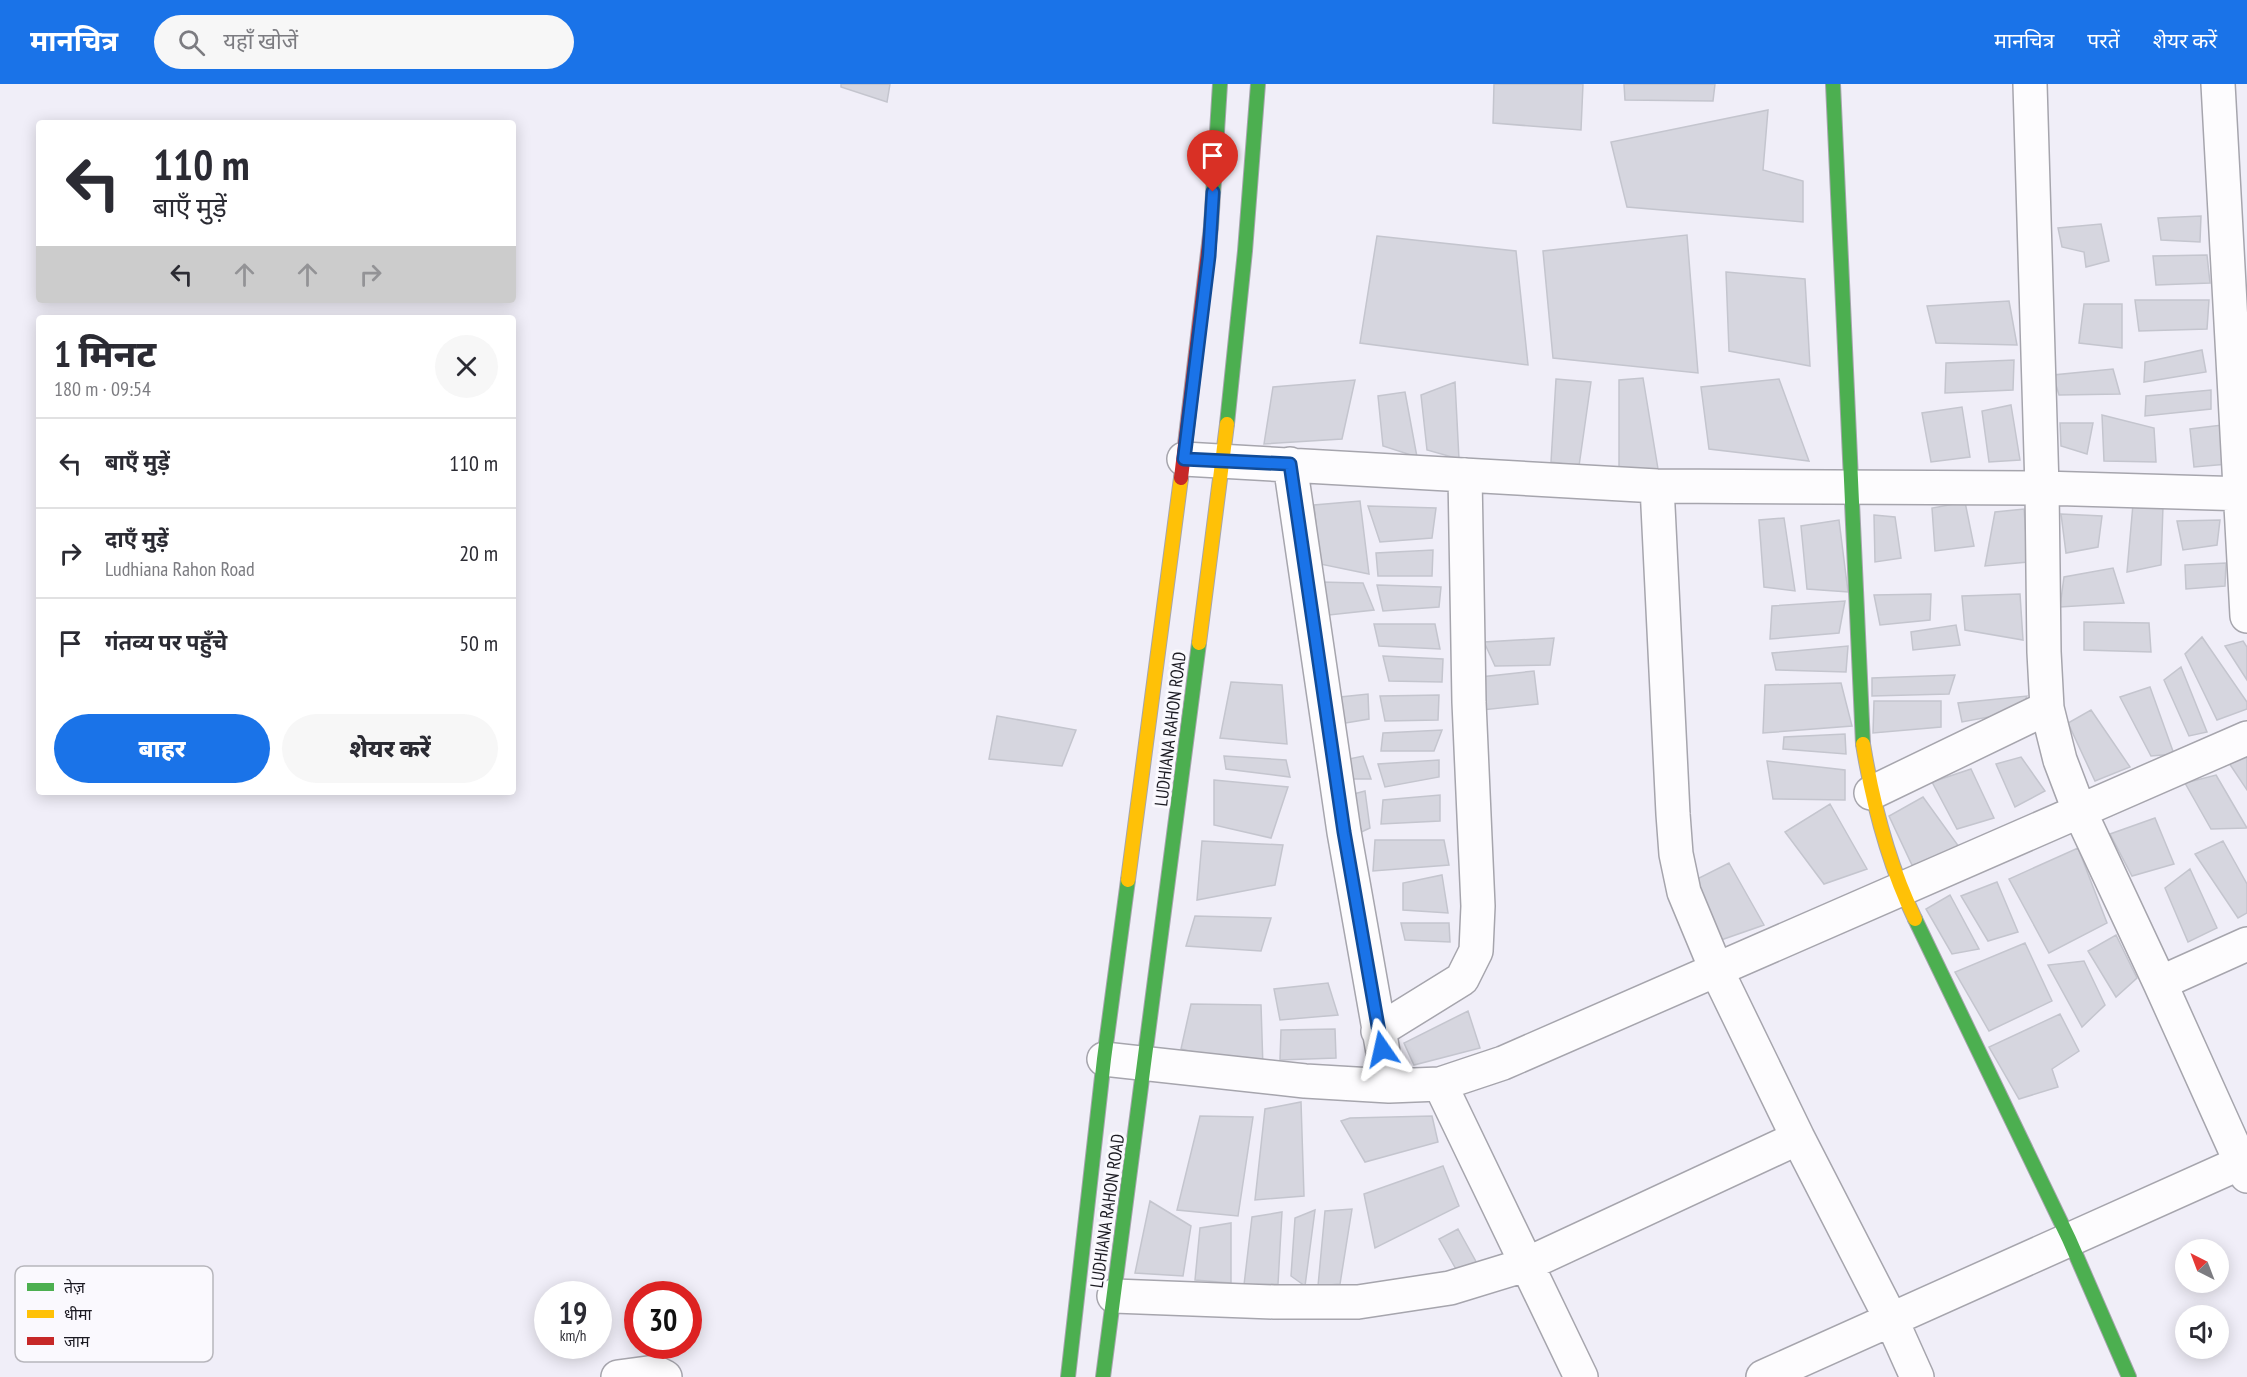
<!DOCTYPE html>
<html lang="hi">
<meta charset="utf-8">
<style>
body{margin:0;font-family:"PT Sans Narrow","Noto Sans Devanagari",sans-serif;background:#f7f7f7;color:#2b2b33;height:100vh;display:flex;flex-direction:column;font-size:22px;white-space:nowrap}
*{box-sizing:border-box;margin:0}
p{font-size:20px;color:#7c7c81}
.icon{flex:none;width:33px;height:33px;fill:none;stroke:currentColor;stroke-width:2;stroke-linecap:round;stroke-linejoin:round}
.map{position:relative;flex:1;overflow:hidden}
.details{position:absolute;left:36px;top:231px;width:480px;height:480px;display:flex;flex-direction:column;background:#fff;border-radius:6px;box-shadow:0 3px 15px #0003}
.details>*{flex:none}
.banner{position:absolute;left:36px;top:36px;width:480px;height:183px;border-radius:6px;box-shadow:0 3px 15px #0003;background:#fff;color:#2b2b33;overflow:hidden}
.needle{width:39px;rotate:318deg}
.controls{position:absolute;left:2175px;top:1155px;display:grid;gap:12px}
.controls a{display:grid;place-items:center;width:54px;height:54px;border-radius:50%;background:#fff;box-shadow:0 3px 15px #0003;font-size:30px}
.speed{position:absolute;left:534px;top:1197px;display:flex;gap:12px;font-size:30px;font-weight:700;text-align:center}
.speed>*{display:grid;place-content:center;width:78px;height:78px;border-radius:50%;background:#fff;box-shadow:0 3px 15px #0003;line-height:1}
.speed small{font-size:15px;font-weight:400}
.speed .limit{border:9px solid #d22;background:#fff;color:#111}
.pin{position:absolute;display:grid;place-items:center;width:51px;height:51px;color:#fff;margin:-62px -26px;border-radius:50% 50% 50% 0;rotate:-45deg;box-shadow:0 0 6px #0007}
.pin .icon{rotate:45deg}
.me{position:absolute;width:66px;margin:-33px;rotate:349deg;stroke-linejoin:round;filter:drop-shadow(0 0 4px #0008)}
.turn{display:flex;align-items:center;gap:21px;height:126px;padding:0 18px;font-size:27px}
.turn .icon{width:78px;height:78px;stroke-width:2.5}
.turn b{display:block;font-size:42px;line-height:51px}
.lanes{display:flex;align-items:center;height:57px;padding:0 18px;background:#0003;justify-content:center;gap:30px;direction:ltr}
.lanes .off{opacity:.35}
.round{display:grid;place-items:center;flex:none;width:63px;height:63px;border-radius:32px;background:#f7f7f7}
.overview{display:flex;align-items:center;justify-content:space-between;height:102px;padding:0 18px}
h1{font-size:36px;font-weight:800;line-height:45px}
.button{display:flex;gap:12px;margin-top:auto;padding:12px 18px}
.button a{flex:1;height:69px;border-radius:36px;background:#1a73e8;color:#fff;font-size:24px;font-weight:800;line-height:69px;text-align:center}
.button a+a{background:#f7f7f7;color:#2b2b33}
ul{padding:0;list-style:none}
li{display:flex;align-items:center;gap:18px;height:90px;padding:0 18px;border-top:2px solid #e1e1e2}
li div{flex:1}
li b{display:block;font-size:22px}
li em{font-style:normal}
header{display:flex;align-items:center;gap:36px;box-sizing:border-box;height:84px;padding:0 30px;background:#1a73e8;color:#fff}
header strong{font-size:28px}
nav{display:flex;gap:33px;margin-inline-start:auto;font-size:21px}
.search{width:420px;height:54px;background:#f7f7f7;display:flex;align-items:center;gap:15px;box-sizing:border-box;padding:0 21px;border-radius:33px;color:#7c7c81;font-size:22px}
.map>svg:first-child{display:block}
</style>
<header>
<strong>मानचित्र</strong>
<div class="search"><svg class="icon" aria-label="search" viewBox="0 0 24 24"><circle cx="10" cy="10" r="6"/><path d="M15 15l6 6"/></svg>यहाँ खोजें</div>
<nav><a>मानचित्र</a><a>परतें</a><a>शेयर करें</a></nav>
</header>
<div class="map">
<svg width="2247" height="1293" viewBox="0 0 2247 1293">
<rect width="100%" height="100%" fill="#f0eef8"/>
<!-- building -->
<path fill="#d6d6df" stroke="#c4c5ce" stroke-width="1.5" d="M841,0H890L887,18L841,3Z
M1494,0H1583L1581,46L1493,39Z
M1624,0H1715L1713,17L1625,16Z
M1768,26L1763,86L1803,97V138L1627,123L1611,58Z
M2201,132L2200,158L2161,156L2158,134Z
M2101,140L2109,177L2086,183L2084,168L2062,163L2058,144Z
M1687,151L1698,289L1553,274L1543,167Z
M1377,152L1516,167L1528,281L1360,259Z
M2207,171L2210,199L2156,201L2153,172Z
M1726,188L1805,195L1810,282L1729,267Z
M2135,216H2209L2207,245L2139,247Z
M2009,217L2017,261L1936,259L1927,222Z
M2084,220H2122V264L2079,259Z
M2202,266L2206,288L2144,298L2145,278Z
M2014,276L2013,306L1945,309L1946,279Z
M2113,285L2120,310L2059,311L2053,291Z
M1643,294L1658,385L1619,384V296Z
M1556,295L1591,298L1579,382L1551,378Z
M1779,295L1809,377L1709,365L1701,303Z
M1355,296L1342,355L1264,360L1273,303Z
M1455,298L1459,375L1427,366L1421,311Z
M2211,306V325L2145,332L2146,312Z
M1405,308L1417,373L1383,362L1378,312Z
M2011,321L2020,376L1989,378L1982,327Z
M1962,323L1970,373L1931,378L1922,329Z
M2102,331L2154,344L2156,378L2104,377Z
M2060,339H2093L2087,370L2061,362Z
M2222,341L2228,380L2194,383L2190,345Z
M1360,417L1369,490L1320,480L1314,421Z
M1965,418L1974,462L1935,467L1932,424Z
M2133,420L2163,422L2161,481L2127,488Z
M1368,422L1436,424L1432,454L1380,458Z
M2024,425L2028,478L1985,482L1995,428Z
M2061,430L2102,432L2098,463L2066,469Z
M1874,431L1895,433L1901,474L1875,478Z
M1784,434L1795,507L1764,503L1759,436Z
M1839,436L1848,508L1807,505L1801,442Z
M2220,436L2217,461L2183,466L2177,437Z
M1433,466L1432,492H1378L1376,469Z
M2226,479L2225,502L2186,505L2185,481Z
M2113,484L2124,519L2060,523L2064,493Z
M1319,498L1363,499L1374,526L1329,531Z
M1377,501L1441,503L1439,523L1383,527Z
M1931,510L1930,536L1880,541L1874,511Z
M2020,510L2023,556L1965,546L1962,512Z
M1845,517L1839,549L1770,555L1772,522Z
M2084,538L2149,539L2151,568L2084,566Z
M1374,540H1435L1440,565L1379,562Z
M1956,541L1960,561L1913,566L1911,548Z
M2202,553L2247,618V625L2217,636L2185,570Z
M1554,554L1550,581L1495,582L1484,558Z
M2243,557L2247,563V596L2225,562Z
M1848,562L1846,588L1776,586L1772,569Z
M1383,572L1443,575L1442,598L1389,597Z
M2181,583L2207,648L2189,652L2164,596Z
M1534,587L1538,620L1482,626L1480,593Z
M1955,591L1949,610L1872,612V594Z
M1231,598L1282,601L1287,660L1220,654Z
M1841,599L1852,642L1763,649L1765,601Z
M2150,603L2174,670L2151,672L2120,613Z
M1368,610L1369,635L1340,640L1331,614Z
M1439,611L1438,636L1385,637L1380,612Z
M2027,612L2021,627L1962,638L1958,619Z
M1874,617H1941V643L1873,649Z
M2091,626L2130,683L2095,697L2068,639Z
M997,632L1076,646L1062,682L989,675Z
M1442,646L1434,667H1381L1383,649Z
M1845,650L1846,670L1783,665L1784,653Z
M1224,672L1286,676L1290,693L1226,685Z
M1363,672L1371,695H1348L1344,676Z
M2247,672V706L2229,679Z
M2021,673L2045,707L2015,723L1996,680Z
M1439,676V693L1385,703L1378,680Z
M1767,677L1845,686V716L1773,715Z
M1971,685L1994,734L1957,745L1932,698Z
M2216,691L2247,744L2211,745L2185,699Z
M1214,696L1288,703L1271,754L1214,741Z
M1365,707L1370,744L1355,751L1346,712Z
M1440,711V737L1381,740L1383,716Z
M1923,713L1962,767L1912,781L1889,732Z
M1830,720L1867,785L1824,800L1785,748Z
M2155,734L2174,780L2132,792L2110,750Z
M1375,756H1444L1449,781L1373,787Z
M1202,757L1283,761L1275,801L1197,816Z
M2223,757L2247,800V829L2238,834L2195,770Z
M2078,764L2107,839L2049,869L2009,795Z
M1729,779L1764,841L1721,856L1693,797Z
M2190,785L2217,844L2188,858L2165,804Z
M1442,791L1448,829L1403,826V799Z
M1997,798L2018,848L1988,857L1961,812Z
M1950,811L1979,865L1952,870L1926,825Z
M1195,832L1271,834L1261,867L1186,862Z
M1401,839H1449L1450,858L1405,856Z
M2116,851L2137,894L2116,913L2088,867Z
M2025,859L2052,917L1989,947L1955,888Z
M2084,877L2105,921L2082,943L2048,881Z
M1328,899L1338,931L1280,936L1274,905Z
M1191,920L1261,921L1263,984L1181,965Z
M1468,927L1480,964L1414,981L1404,959Z
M2060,930L2079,967L2052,985L2058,1003L2019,1015L1989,963Z
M1335,945L1336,974L1280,976L1281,946Z
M1301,1018L1304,1112L1255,1116L1265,1025Z
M1200,1032L1253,1033L1238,1132L1177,1126Z
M1432,1032L1438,1058L1365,1078L1341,1037L1350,1034Z
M1443,1082L1459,1122L1375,1164L1364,1110Z
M1150,1117L1191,1142L1183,1192L1135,1189Z
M1352,1125L1340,1200L1318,1202L1325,1127Z
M1315,1126L1305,1202L1291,1192L1295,1134Z
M1282,1128L1278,1200L1244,1201L1252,1133Z
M1231,1139V1199L1195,1196L1200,1144Z
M1458,1145L1479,1183L1457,1187L1439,1155Z"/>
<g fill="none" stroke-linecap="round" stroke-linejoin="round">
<defs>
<path id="street" d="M2030,0L2042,404L2044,568L2047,624L2060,676L2079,726L2160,899L2247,1092
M2218,0L2247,532
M1184,375L1657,402L2042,404L2247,410
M1290,380L1344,748L1389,1002
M1657,402L1673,730L1676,770L1684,808L1716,885L1798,1054L1891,1235L1917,1293
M1871,709L2047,624
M2160,899L2247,860
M1378,947L1462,895L1476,867L1478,822L1469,618L1465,391
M1104,975L1305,997L1389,1002L1440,1000L1503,979L2247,654
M1440,1000L1581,1293
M1114,1212L1274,1218H1358L1450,1204L1525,1181L1798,1054
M618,1293L655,1288L665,1293
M1763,1293L2247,1076"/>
<path id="fast" d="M1833,0L1863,660
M1211,143L1220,0
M1227,340L1245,167L1258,0
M1915,835L2069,1155L2129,1293
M1068,1293L1104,975L1128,796
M1103,1293L1199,559"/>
<path id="slow" d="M1199,559L1227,340
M1863,660C1873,721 1888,779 1915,835
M1128,796L1181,394"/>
<path id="jam" d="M1181,394L1211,143"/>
</defs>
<!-- street casing -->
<use href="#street" stroke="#a6a5ad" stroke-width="36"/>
<!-- fast casing -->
<use href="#fast" stroke="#a6a5ad" stroke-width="16"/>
<!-- slow casing -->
<use href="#slow" stroke="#a6a5ad" stroke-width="16"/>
<!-- jam casing -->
<use href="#jam" stroke="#a6a5ad" stroke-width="16"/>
<!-- street -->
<use href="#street" stroke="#fdfcfe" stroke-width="33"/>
<!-- fast -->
<use href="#fast" stroke="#4caf50" stroke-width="14"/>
<!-- slow -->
<use href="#slow" stroke="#ffc107" stroke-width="14"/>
<!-- jam -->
<use href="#jam" stroke="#c62828" stroke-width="14"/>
</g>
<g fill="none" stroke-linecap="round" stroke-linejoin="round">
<defs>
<path id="route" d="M1213,108L1209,172L1184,375L1290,380L1344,748L1382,965"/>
</defs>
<!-- route casing -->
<use href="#route" stroke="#114b97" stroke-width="15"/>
<!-- route -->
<use href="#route" stroke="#1a73e8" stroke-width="10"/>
</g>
<g text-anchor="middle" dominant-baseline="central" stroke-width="6" stroke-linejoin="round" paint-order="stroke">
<!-- street labels -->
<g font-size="18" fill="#1b1a22" stroke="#faf9fe">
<text transform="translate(1170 645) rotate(-83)">LUDHIANA RAHON ROAD</text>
<text transform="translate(1107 1127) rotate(-82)">LUDHIANA RAHON ROAD</text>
</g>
</g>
<!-- legend -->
<rect x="15" y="1182" width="198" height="96" rx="9" fill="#faf9fe" stroke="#b7b6bc" stroke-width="1.5"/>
<rect x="27" y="1199" width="27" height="8" fill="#4caf50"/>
<rect x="27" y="1226" width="27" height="8" fill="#ffc107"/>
<rect x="27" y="1253" width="27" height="8" fill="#c62828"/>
<g font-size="16" fill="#1b1a22">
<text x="64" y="1209">तेज़</text>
<text x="64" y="1236">धीमा</text>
<text x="64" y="1263">जाम</text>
</g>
</svg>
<div class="controls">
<a><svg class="needle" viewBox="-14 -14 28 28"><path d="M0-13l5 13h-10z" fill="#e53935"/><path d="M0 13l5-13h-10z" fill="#7c7c81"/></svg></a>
<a><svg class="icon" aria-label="sound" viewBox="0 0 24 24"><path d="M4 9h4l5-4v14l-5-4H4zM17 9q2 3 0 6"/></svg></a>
</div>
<div class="speed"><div>19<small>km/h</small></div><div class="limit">30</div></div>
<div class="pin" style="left:1213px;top:108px;background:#d93025"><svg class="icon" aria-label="arrive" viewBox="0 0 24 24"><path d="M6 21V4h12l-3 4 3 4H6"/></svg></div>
<svg class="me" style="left:1382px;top:965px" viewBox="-20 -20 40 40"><path d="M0-17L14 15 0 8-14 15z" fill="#1a73e8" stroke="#fff" stroke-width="4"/></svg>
<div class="banner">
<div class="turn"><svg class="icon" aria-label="left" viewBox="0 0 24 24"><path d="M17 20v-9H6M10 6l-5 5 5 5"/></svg><div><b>110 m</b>बाएँ मुड़ें</div></div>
<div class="lanes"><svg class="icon" aria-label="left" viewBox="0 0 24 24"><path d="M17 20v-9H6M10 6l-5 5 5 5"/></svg><svg class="icon off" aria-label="ahead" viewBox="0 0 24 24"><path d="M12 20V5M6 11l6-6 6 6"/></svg><svg class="icon off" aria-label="ahead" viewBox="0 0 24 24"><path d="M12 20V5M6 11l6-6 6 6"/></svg><svg class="icon off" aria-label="right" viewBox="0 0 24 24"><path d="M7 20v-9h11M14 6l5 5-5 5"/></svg></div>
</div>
<section class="details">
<div class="overview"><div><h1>1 मिनट</h1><p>180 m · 09:54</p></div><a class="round"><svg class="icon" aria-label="close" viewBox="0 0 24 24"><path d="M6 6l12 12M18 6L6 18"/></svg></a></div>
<ul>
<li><svg class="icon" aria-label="left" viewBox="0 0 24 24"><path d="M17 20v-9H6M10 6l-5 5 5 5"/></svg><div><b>बाएँ मुड़ें</b></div><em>110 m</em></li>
<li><svg class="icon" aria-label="right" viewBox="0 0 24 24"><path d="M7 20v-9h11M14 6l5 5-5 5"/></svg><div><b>दाएँ मुड़ें</b><p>Ludhiana Rahon Road</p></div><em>20 m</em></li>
<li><svg class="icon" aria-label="arrive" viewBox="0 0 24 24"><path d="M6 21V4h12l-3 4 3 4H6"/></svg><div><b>गंतव्य पर पहुँचे</b></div><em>50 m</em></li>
</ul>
<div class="button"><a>बाहर</a><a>शेयर करें</a></div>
</section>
</div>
